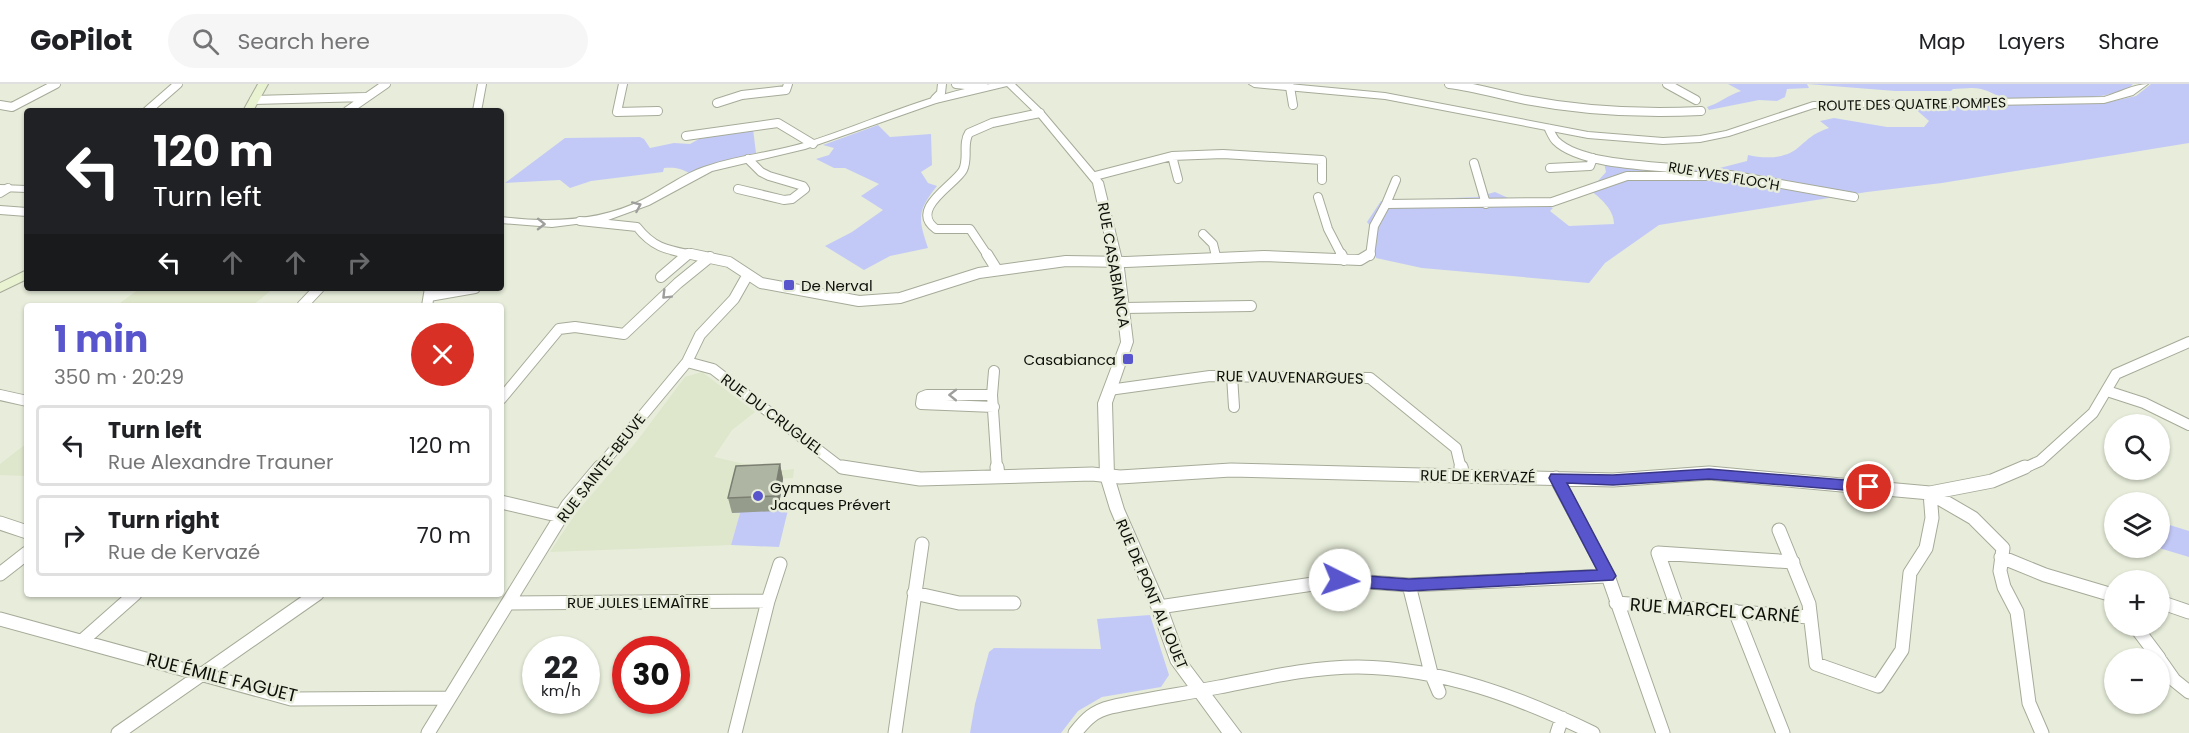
<!DOCTYPE html>
<meta charset="utf-8">
<style>
body{margin:0;font-family:Poppins,sans-serif;background:#f6f6f6;color:#202124;height:100vh;display:flex;flex-direction:column;font-size:22px;white-space:nowrap}
*{box-sizing:border-box;margin:0}
p{font-size:20px;color:#757577}
.icon{flex:none;width:33px;height:33px;fill:none;stroke:currentColor;stroke-width:2;stroke-linecap:round;stroke-linejoin:round}
.map{position:relative;flex:1;overflow:hidden}
.panel{position:absolute;left:24px;top:219px;width:480px;height:294px;display:flex;flex-direction:column;background:#fff;border-radius:6px;box-shadow:0 2px 4px #0004}
.panel>*{flex:none}
.guide{position:absolute;left:24px;top:24px;width:480px;height:183px;border-radius:6px;box-shadow:0 2px 4px #0004;background:#202124;color:#fff;overflow:hidden}
.fabs{position:absolute;left:2104px;top:330px;display:grid;gap:12px}
.fabs a{display:grid;place-items:center;width:66px;height:66px;border-radius:50%;background:#fff;box-shadow:0 2px 4px #0004;font-size:30px}
.speed{position:absolute;left:522px;top:552px;display:flex;gap:12px;font-size:30px;font-weight:700;text-align:center}
.speed>*{display:grid;place-content:center;width:78px;height:78px;border-radius:50%;background:#fff;box-shadow:0 2px 4px #0004;line-height:1}
.speed small{font-size:15px;font-weight:400}
.speed .limit{border:9px solid #d22;background:#fff;color:#111}
.pin{position:absolute;display:grid;place-items:center;width:51px;height:51px;color:#fff;margin:-26px;border:3px solid #fff;border-radius:50%;box-shadow:0 2px 6px #0007}
.me{position:absolute;width:66px;margin:-33px;rotate:94deg;stroke-linejoin:round;filter:drop-shadow(0 0 4px #0008)}
.turn{display:flex;align-items:center;gap:21px;height:126px;padding:0 30px;font-size:27px}
.turn .icon{width:78px;height:78px;stroke-width:2.5}
.turn b{display:block;font-size:42px;line-height:51px}
.lanes{display:flex;align-items:center;height:57px;padding:0 30px;background:#0003;justify-content:center;gap:30px;direction:ltr}
.lanes .off{opacity:.35}
.round{display:grid;place-items:center;flex:none;width:63px;height:63px;border-radius:32px;background:#f6f6f6}
.summary{display:flex;align-items:center;justify-content:space-between;height:102px;padding:0 30px}
h1{font-size:36px;font-weight:700;line-height:45px;color:#5855cd}
ul{padding:0;list-style:none}
li{display:flex;align-items:center;gap:18px;height:81px;margin:0 12px 9px;padding:0 18px;border:3px solid #e0e0e0;border-radius:6px}
li div{flex:1}
li b{display:block;font-size:22px}
li em{font-style:normal}
header{display:flex;align-items:center;gap:36px;box-sizing:border-box;height:84px;padding:0 30px;background:#fff;border-bottom:2px solid #e0e0e0}
header strong{font-size:28px}
nav{display:flex;gap:33px;margin-inline-start:auto;font-size:21px}
.search{width:420px;height:54px;background:#f6f6f6;display:flex;align-items:center;gap:15px;box-sizing:border-box;padding:0 21px;border-radius:33px;color:#757577;font-size:22px}
.map>svg:first-child{display:block}
</style>
<header>
<strong>GoPilot</strong>
<div class="search"><svg class="icon" aria-label="search" viewBox="0 0 24 24"><circle cx="10" cy="10" r="6"/><path d="M15 15l6 6"/></svg>Search here</div>
<nav><a>Map</a><a>Layers</a><a>Share</a></nav>
</header>
<div class="map">
<svg width="2189" height="649" viewBox="0 0 2189 649">
<rect width="100%" height="100%" fill="#e7edda"/>
<!-- built -->
<path fill="#dee6cb" d="M147,204H274L252,222H116L139,205Z
M702,288L755,328L732,346L714,373L775,387L794,385L793,394L740,397L733,429L740,428L731,461L550,468L576,429L637,357L685,293Z
M27,359V392L0,391V380Z"/>
<!-- green -->
<path fill="#c3c9f6" d="M1728,0H2133C2118,18 2031,17 2007,14C1998,13 1990,7 1981,5C1972,3 1962,5 1953,5L1951,7H1895L1807,0L1809,4L1787,5L1785,13L1777,17L1759,16L1709,26L1707,23C1720,19 1728,11 1741,7Z
M2151,0H2189V59L1942,99L1867,108L1659,141L1605,179L1589,199L1422,184L1376,174L1371,143L1367,138L1381,117L1477,113L1495,108L1515,117L1535,115L1553,124L1550,127L1569,142L1614,140C1614,125 1600,114 1590,106L1606,88L1603,74L1708,87L1747,77L1748,71C1765,75 1787,75 1800,62C1812,52 1813,50 1829,44L1820,37L1834,34L1887,43H1924L1929,37L1912,22L2105,19L2136,12Z
M878,41L890,53L931,50L932,81L921,88L928,99L937,102C917,127 918,134 928,164L890,172L864,186L825,162L852,148L883,126L861,112L879,100L845,84H834L816,75L829,71L834,64L823,61Z
M753,45L756,69L720,78L689,89C681,84 674,83 664,84L663,88L591,97L570,104L560,96L505,99L565,54L640,53L644,55L650,64L674,59L690,60L699,55Z
M783,395L778,427L788,426L779,463L731,461L740,429H732L740,397Z
M2160,438L2189,447V473L2159,464Z
M1150,531L1169,591L1161,603L1102,613L1078,627L1061,649H970L975,620L989,568L994,564L1101,565L1097,535Z"/>
<g fill="none" stroke-linecap="round" stroke-linejoin="round">
<defs>
<path id="minor-far2" d="M623,0L617,28L658,27
M956,0L984,3
M1449,0C1475,3 1500,11 1526,16C1584,27 1642,30 1701,27
M1667,0L1696,16
M1290,3L1293,21
M935,15L941,9L942,0
M254,16L366,13
M717,19L742,11L786,6L788,0
M0,21L12,23L56,0
M147,27L178,0
M347,27L386,0
M477,27L482,0
M1549,45C1551,49 1553,54 1556,57C1580,81 1655,82 1688,85
M686,52L778,39L813,60
M1172,72L1178,95
M1474,79L1486,120
M1550,84L1590,82L1593,74
M1730,91L1854,113
M1095,92L1172,72L1223,70L1322,76V96
M738,105L784,116L792,115L805,105L803,102L769,92L761,88L748,75
M0,109L8,104
M1318,113L1328,145L1342,172
M1386,120L1396,96
M0,126L27,128
M580,137L637,143C655,166 670,166 698,172
M1203,150L1213,160L1216,172
M686,172L689,169
M988,172L970,145H936C908,125 956,100 963,86C969,74 962,60 969,49L992,39L1040,29
M1370,172L1374,142L1386,120L1552,118L1627,92H1737"/>
<path id="minor-far1" d="M691,170L729,178L761,199L859,217L900,214L979,189L1066,177L1126,178L1264,172L1360,176L1370,170
M987,170L997,186
M1341,170L1344,176
M661,193L688,170
M429,212L475,204
M302,222L319,204
M427,222L430,204
M1124,224L1251,222
M687,278L713,285L839,382L847,385
M994,287L992,311L997,385
M1232,292L1234,323
M1109,306L1210,292L1370,294L1456,364L1461,385
M2107,307L2144,319L2189,341
M0,311L27,317
M992,311H927L922,313L921,320L994,323
M501,315L559,245L575,243L624,250L678,199L710,173
M598,385L687,278L700,251L734,215L747,192
M2022,385L2040,377L2093,329L2116,290L2189,258"/>
<path id="minor" d="M842,383L920,395L1092,390L1120,393L1231,386L1613,396L1709,389L1930,409L1932,434L1926,464L1910,489L1902,566L1878,602L1816,580L1809,520L1779,446
M997,383L998,392
M1461,383L1463,391
M1556,394L1608,492L1663,649
M1930,409L1992,397L2025,383
M1930,409L1973,434L2003,464L2000,487L2004,503L2017,528L2029,619L2042,649
M501,418L561,432
M0,439L27,448
M2001,473L2045,491L2109,510L2115,517
M0,490L27,469
M1409,501L1431,589L1439,608
M914,509L959,519H1014
M768,517L780,480
M2160,518L2189,528
M509,519L768,517L735,649
M1616,519L1809,533
M1159,523L1340,496L1409,501L1608,492
M1677,523L1658,469L1793,478
M1735,527L1783,649
M0,535L291,615L449,614
M2135,542L2159,574
M83,556L135,510
M2160,576L2174,596L2189,608
M118,649L317,510
M428,649L568,421L600,383
M895,649L922,460
M1075,649C1086,635 1094,627 1111,623C1147,615 1183,610 1219,603C1265,594 1311,583 1358,583C1442,584 1519,613 1593,649
M1557,649L1562,634"/>
<path id="tertiary" d="M990,0H1015L1043,27L1103,98L1124,184L1133,258L1112,319L1114,392L1124,425L1167,523L1186,576L1241,649H1222L1171,579L1151,523L1110,425L1100,392L1098,319L1121,258L1112,184L1093,99L1037,31L1007,2L936,19L805,65L712,87L649,121L608,136L552,143L501,139V133C549,139 600,138 644,115C664,105 683,90 704,83C739,71 776,68 811,57C870,38 928,10 990,0Z
M1249,0H1289L1385,9L1588,48L1663,54L1700,52L1726,47L1813,18L2104,13C2118,9 2134,0 2148,0L2133,11L2104,19L1814,24L1729,52L1700,58L1663,60L1588,54L1385,15L1254,3Z
M0,101L27,102V108L0,107Z"/>
<path id="secondary" d="M258,0H268L253,27H243Z
M27,186V195L0,208V199Z"/>
</defs>
<!-- minor-far2 casing -->
<use href="#minor-far2" stroke="#a6ab99" stroke-width="10"/>
<!-- minor-far1 casing -->
<use href="#minor-far1" stroke="#a6ab99" stroke-width="12"/>
<!-- minor casing -->
<use href="#minor" stroke="#a6ab99" stroke-width="15"/>
<!-- tertiary casing -->
<use href="#tertiary" stroke="#a6ab99" stroke-width="2"/>
<!-- secondary casing -->
<use href="#secondary" stroke="#a6ab99" stroke-width="2"/>
<!-- minor-far2 -->
<use href="#minor-far2" stroke="#fff" stroke-width="8"/>
<!-- minor-far1 -->
<use href="#minor-far1" stroke="#fff" stroke-width="10"/>
<!-- minor -->
<use href="#minor" stroke="#fff" stroke-width="13"/>
<!-- tertiary -->
<use href="#tertiary" fill="#fff" fill-rule="evenodd"/>
<!-- secondary -->
<use href="#secondary" fill="#e9f2d1" fill-rule="evenodd"/>
</g>
<!-- wall -->
<path fill="#969c8c" d="M780,380L783,395L778,427L732,429L728,414Z"/>
<!-- shaded-wall -->
<path fill="#7a7f72" d="M780,380L783,395L778,427L774,412Z"/>
<!-- building -->
<path fill="#afb5a3" stroke="#7a7f72" stroke-width="1.5" d="M780,380L774,412L728,414L736,382Z"/>
<!-- one-way arrows -->
<defs><path id="oneway-chevron" d="M-2-3.5L2.5 0L-2 3.5" fill="none" stroke-width="1.6" stroke-linecap="round" stroke-linejoin="round" transform="scale(1.5)"/></defs>
<g stroke="#9e9f9d">
<use href="#oneway-chevron" transform="translate(637 122) rotate(-24)"/>
<use href="#oneway-chevron" transform="translate(541 140) rotate(1)"/>
<use href="#oneway-chevron" transform="translate(666 211) rotate(135)"/>
<use href="#oneway-chevron" transform="translate(953 311) rotate(-179)"/>
</g>
<!-- route -->
<path fill="#5855cd" stroke="#393785" stroke-width="1.5" d="M1709,385L1869,398L1876,403L1869,408L1709,395L1613,401L1567,399L1616,492L1613,496L1409,507L1340,502L1335,500L1332,496L1335,492L1340,490L1409,495L1597,486L1549,394L1551,390L1613,391Z"/>
<!-- markers -->
<g fill="#5855cd" stroke="#e7edda" stroke-width="2">
<rect x="783" y="195" width="12" height="12" rx="3"/>
<rect x="1122" y="269" width="12" height="12" rx="3"/>
<circle cx="758" cy="412" r="6"/>
</g>
<g text-anchor="middle" dominant-baseline="central" stroke-width="5" stroke-linejoin="round" paint-order="stroke">
<!-- far-street labels -->
<g font-size="14" fill="#0d0f09" stroke="#e7edda">
<text transform="translate(1912 20) rotate(-1)">ROUTE DES QUATRE POMPES</text>
<text transform="translate(1724 92) rotate(10)">RUE YVES FLOC'H</text>
</g>
<!-- street labels -->
<g font-size="15" fill="#0d0f09" stroke="#e7edda">
<text transform="translate(1114 181) rotate(80)">RUE CASABIANCA</text>
<text transform="translate(1290 293) rotate(1)">RUE VAUVENARGUES</text>
<text transform="translate(772 330) rotate(37)">RUE DU CRUGUEL</text>
<text transform="translate(601 384) rotate(-52)">RUE SAINTE-BEUVE</text>
<text transform="translate(1478 392) rotate(1)">RUE DE KERVAZÉ</text>
<text transform="translate(1152 510) rotate(67)">RUE DE PONT AL LOUET</text>
<text x="638" y="518">RUE JULES LEMAÎTRE</text>
</g>
<!-- poi labels -->
<g font-size="15" fill="#0d0f09" stroke="#e7edda" text-anchor="start">
<text x="801" y="201">De Nerval</text>
<text x="1116" y="275" text-anchor="end">Casabianca</text>
<text x="770" y="403">Gymnase<tspan x="770" dy="17">Jacques Prévert</tspan></text>
</g>
<!-- near-street labels -->
<g font-size="18" fill="#0d0f09" stroke="#e7edda">
<text transform="translate(1715 526) rotate(4)">RUE MARCEL CARNÉ</text>
<text transform="translate(222 593) rotate(14)">RUE ÉMILE FAGUET</text>
</g>
</g>
</svg>
<div class="fabs">
<a><svg class="icon" aria-label="search" viewBox="0 0 24 24"><circle cx="10" cy="10" r="6"/><path d="M15 15l6 6"/></svg></a>
<a><svg class="icon" aria-label="layers" viewBox="0 0 24 24"><path d="M12 4l9 5-9 5-9-5zM3 14l9 5 9-5"/></svg></a>
<a>+</a>
<a>−</a>
</div>
<div class="speed"><div>22<small>km/h</small></div><div class="limit">30</div></div>
<div class="pin" style="left:1869px;top:403px;background:#d93025"><svg class="icon" aria-label="arrive" viewBox="0 0 24 24"><path d="M6 21V4h12l-3 4 3 4H6"/></svg></div>
<svg class="me" style="left:1340px;top:496px" viewBox="-20 -20 40 40"><circle r="19" fill="#fff"/><path d="M0-13L10 11 0 6-10 11z" fill="#5855cd"/></svg>
<div class="guide">
<div class="turn"><svg class="icon" aria-label="left" viewBox="0 0 24 24"><path d="M17 20v-9H6M10 6l-5 5 5 5"/></svg><div><b>120 m</b>Turn left</div></div>
<div class="lanes"><svg class="icon" aria-label="left" viewBox="0 0 24 24"><path d="M17 20v-9H6M10 6l-5 5 5 5"/></svg><svg class="icon off" aria-label="ahead" viewBox="0 0 24 24"><path d="M12 20V5M6 11l6-6 6 6"/></svg><svg class="icon off" aria-label="ahead" viewBox="0 0 24 24"><path d="M12 20V5M6 11l6-6 6 6"/></svg><svg class="icon off" aria-label="right" viewBox="0 0 24 24"><path d="M7 20v-9h11M14 6l5 5-5 5"/></svg></div>
</div>
<section class="panel">
<div class="summary"><div><h1>1 min</h1><p>350 m · 20:29</p></div><a class="round" style="background:#d93025;color:#fff"><svg class="icon" aria-label="close" viewBox="0 0 24 24"><path d="M6 6l12 12M18 6L6 18"/></svg></a></div>
<ul>
<li><svg class="icon" aria-label="left" viewBox="0 0 24 24"><path d="M17 20v-9H6M10 6l-5 5 5 5"/></svg><div><b>Turn left</b><p>Rue Alexandre Trauner</p></div><em>120 m</em></li>
<li><svg class="icon" aria-label="right" viewBox="0 0 24 24"><path d="M7 20v-9h11M14 6l5 5-5 5"/></svg><div><b>Turn right</b><p>Rue de Kervazé</p></div><em>70 m</em></li>
</ul>
</section>
</div>
